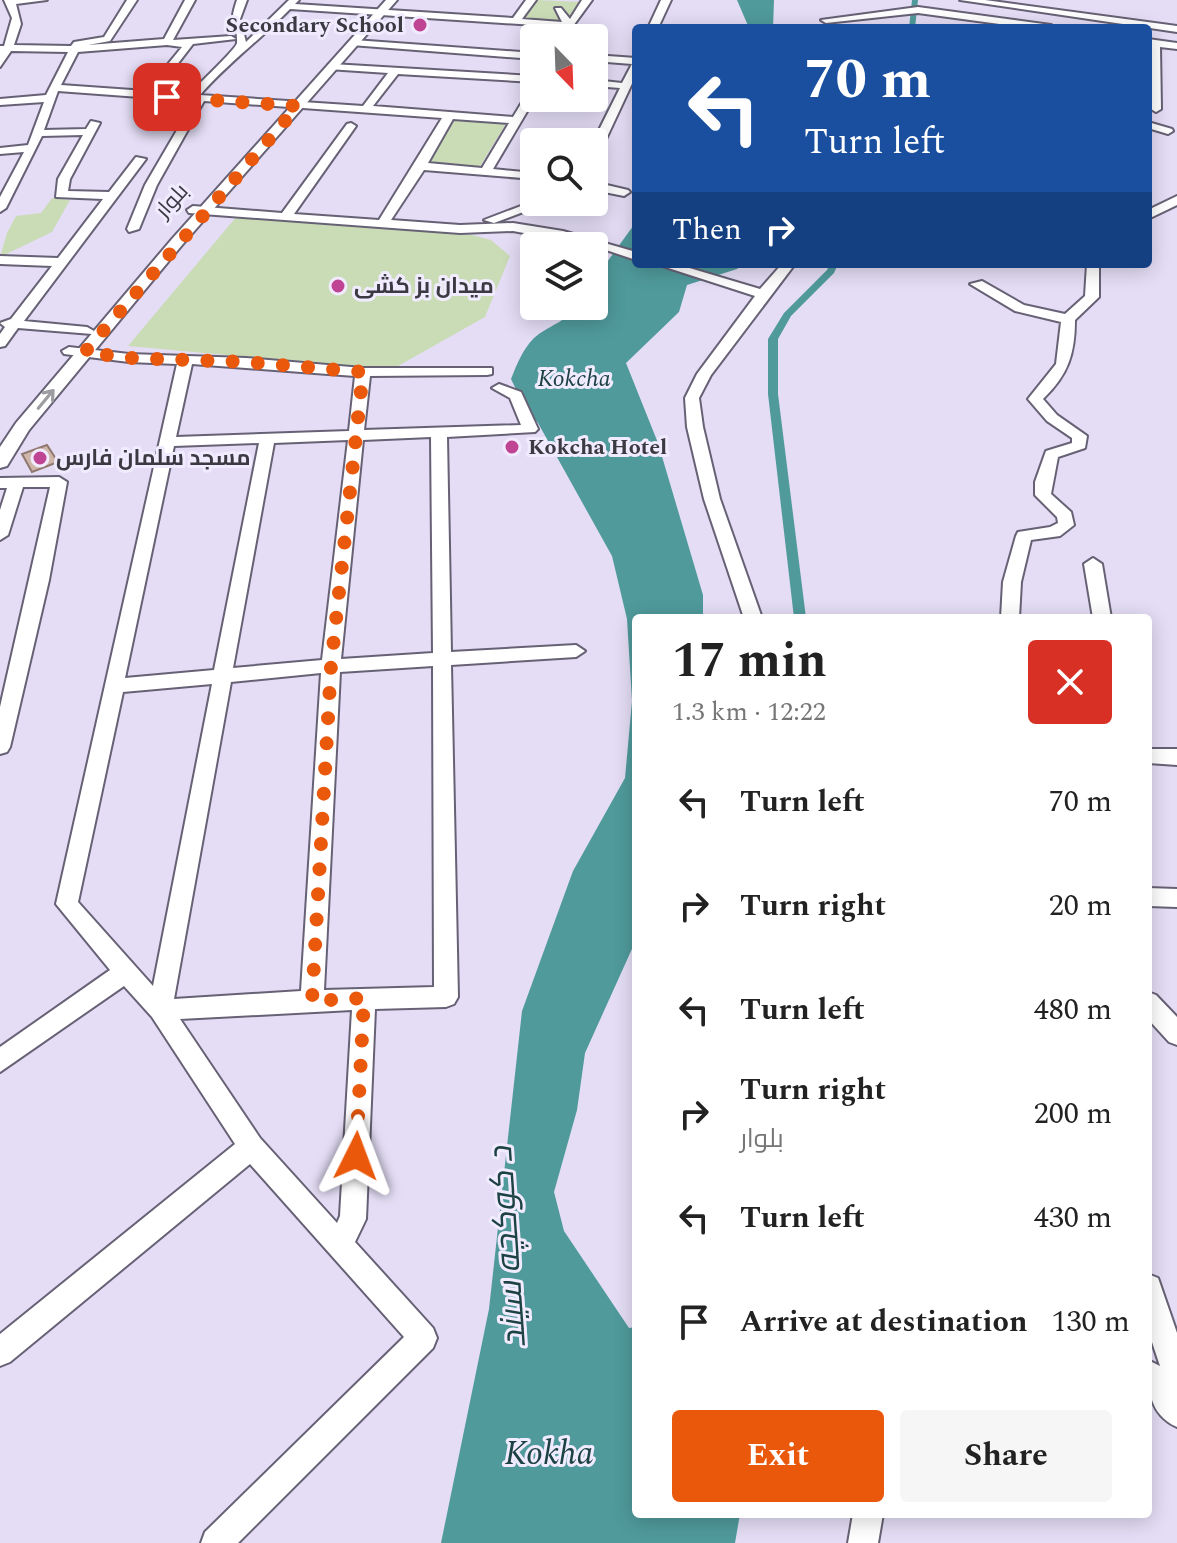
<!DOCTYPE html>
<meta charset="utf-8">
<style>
body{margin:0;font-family:Spectral,Cairo,serif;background:#f6f6f6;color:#222;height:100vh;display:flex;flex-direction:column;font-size:30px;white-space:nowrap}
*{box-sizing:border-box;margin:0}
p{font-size:26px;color:#767676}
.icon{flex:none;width:44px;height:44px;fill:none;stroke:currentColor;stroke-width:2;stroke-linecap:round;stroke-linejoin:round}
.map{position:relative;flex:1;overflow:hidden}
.panel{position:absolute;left:632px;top:614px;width:520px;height:904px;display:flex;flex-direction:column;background:#fff;border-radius:8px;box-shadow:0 4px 20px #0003}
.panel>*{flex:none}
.hud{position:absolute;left:632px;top:24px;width:520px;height:244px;border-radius:8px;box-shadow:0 4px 20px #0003;background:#1a4fa0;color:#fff;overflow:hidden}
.needle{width:52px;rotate:157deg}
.fabs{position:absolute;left:520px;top:24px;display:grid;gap:16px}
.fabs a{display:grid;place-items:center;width:88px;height:88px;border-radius:8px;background:#fff;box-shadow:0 4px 20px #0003;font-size:40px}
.pin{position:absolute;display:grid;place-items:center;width:68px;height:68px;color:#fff;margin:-34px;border-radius:16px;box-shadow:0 4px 12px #0006}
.me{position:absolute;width:88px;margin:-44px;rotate:3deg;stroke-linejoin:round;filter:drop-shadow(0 0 6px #0008)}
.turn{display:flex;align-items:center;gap:28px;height:168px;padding:0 40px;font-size:36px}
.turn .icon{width:104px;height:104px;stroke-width:2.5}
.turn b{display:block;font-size:56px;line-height:68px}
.then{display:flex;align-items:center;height:76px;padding:0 40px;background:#0003;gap:16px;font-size:30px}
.round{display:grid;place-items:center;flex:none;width:84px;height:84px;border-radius:8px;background:#f6f6f6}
.head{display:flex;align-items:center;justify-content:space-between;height:136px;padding:0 40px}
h1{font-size:48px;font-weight:700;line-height:60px}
.action{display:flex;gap:16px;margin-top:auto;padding:16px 40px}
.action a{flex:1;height:92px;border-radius:8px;background:#ea580c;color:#fff;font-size:32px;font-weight:700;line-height:92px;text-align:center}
.action a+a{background:#f6f6f6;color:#222}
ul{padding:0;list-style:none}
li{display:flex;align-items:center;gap:24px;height:104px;padding:0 40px}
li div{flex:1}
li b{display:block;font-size:30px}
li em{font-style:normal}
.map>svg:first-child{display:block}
</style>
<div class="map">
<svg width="1177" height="1543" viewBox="0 0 1177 1543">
<rect width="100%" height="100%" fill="#e4ddf5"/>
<!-- green -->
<path fill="#cadcb6" d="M538,0L581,2L567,22L524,19Z
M456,118L507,122L479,168L427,164Z
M52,198L70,200L52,232L0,257L7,233L16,216L41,213Z
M237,216L472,235L491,240L510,256L485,317L391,370L128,346Z"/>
<!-- water -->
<path fill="#509a9c" d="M737,0H774L773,28H749Z
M636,222V264H742L737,269L687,285L679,312L626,363L658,443L703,595V618H636V940L585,1053L577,1110L554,1192L564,1231L629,1328L636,1327V1514H740L735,1543H441L489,1309L522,1011L573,871L625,778L632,701L627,619L612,556L538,423L525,408L511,379C517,364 523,349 534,338C549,325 565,323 576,306H594V280Z"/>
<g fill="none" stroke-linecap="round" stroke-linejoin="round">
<!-- canal -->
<path fill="#509a9c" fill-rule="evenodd" d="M912,0H918L915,28H909Z
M830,264H838L834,273L791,316L778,339V394L806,618H794L768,394V339L784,313L827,270Z"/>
</g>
<!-- building -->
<path fill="#cfb6ab" stroke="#8f786e" stroke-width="2" d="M47,445L58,462L32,472L22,454Z"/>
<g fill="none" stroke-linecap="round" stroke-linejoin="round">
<defs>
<path id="minor" d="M4,0H47L16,4L21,24L14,45L71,46L74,42L104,37L127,0H137L110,41L88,45L164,39L185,0H195L173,40L231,36L236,39L193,44L156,92L189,94C196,87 237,48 237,43C238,21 227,29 237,0H247L240,19L246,42L289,0H299L295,4L513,18L526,0H536L522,19L562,22L555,8H561L570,19L582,0H592L565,37L560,34L565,27L290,9C261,39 228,63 200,95L363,106L388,73L328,69V65L332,64L534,76V82L398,74L373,106L513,117L530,89L534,88L535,98L493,169L534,173V179L424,170L391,220L460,225L513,223L563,231L636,252V260L594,246L513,231L460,233L189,213L187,210L193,206L282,213L347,124L351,123L356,126L294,214L379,220L442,118L204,101L157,185L139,229L129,232L127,229L145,185L194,101L58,91L44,130L86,129L91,121L100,123L70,179L68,191L109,192L136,157L146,159L24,321L87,327L94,331L92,334L18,328L5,346L0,347V334L5,327L0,323L11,319L52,266L0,264V256L58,258L103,199L56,197L58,179L83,135L42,136L6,208L0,212V197L24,152L0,154V148L28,145L44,102L0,105V99L46,95L68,52L11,51L0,67V46H4L12,18ZM167,45L182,47L146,91L61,85L78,52ZM453,119L509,123L482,168L428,163Z
M661,0H671L658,28H648Z
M960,0H985L1177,26V32Z
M918,7L1051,25L1056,28H1030L918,13L826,23L821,20Z
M1148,39L1177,43V49L1160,47L1161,109L1156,112L1151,109Z
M354,40L534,53V59L351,45Z
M594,55L636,58V75L600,152L594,155L593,142L620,88L594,86V80L622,83L632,64L594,61Z
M1148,122L1172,129L1173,131L1168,134L1148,128Z
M594,182L628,190L630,192L624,196L594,190Z
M1177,196V205L1148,219V210Z
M534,201L550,202L494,223L484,220Z
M656,264H676L760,289L782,264H795L711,375L699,398L703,427L720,499L762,618H744L704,499L687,427L685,398L697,374L755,296Z
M1087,264H1099V297L1075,320C1075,354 1068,375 1043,399L1057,415L1087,436L1085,448L1058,457L1051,494L1071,512L1074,525L1060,536L1031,540L1021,582L1019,618H1001L1003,582L1016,536L1018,532L1050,527L1058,523L1057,517L1035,495V482L1046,451L1072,443V438L1047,421L1028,399L1056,364L1061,322L1015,311L970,284L982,281L1024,305L1065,314L1085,296Z
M69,347L129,354L246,358L363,368H492V374L487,375L370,376L364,430L521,425L510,398L492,388L499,384L521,392L538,429L535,432L447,437L451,652L576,645L585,651L576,657L451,665L458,997L454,1004L446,1007L375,1009L366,1219L355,1242L433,1328L437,1338L433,1348L238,1543H201L205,1532L404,1337L250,1164L10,1362L0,1366V1334L235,1144L152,1017L124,986L0,1072V1047L110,970L56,904L177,364L129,362L64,354L62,351ZM192,364L355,376L349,431L176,437ZM431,437L433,653L341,659L363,440ZM348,440L322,660L233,668L274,443ZM259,443L214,670L125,678L174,446ZM433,666L434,987L324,990L340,672ZM321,673L301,991L174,999L231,682ZM212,684L153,986L78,902L123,692ZM352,1010L340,1216L337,1223L260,1138L180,1019Z
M59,477L67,482L49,580L10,747L7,752L0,754V707L50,487H23L8,535L0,540V510L7,488H0V478Z
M1093,558L1102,564L1111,618H1093L1084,564Z
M1148,749H1177V765L1148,763Z
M1148,888L1177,889V907L1148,906Z
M1148,992L1156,995L1177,1017V1045L1169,1042L1148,1019Z
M1148,1274L1158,1278L1177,1333V1427C1148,1414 1148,1387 1148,1360L1160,1366L1148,1330Z
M853,1514H883L878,1543H848Z"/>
<path id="major" d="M386,0H397L182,245L29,430L7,466L0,468V447L16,423L172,239Z"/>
</defs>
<!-- minor casing -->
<use href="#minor" stroke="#676175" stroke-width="4"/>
<!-- major casing -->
<use href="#major" stroke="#676175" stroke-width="4"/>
<!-- minor -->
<use href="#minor" fill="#fff" fill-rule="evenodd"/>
<!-- major -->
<use href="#major" fill="#fff" fill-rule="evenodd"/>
</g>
<!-- one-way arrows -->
<defs><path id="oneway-shaft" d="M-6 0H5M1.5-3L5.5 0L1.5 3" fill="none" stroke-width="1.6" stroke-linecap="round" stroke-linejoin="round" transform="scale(2)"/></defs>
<use stroke="#9d9ca0" href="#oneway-shaft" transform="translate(46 399) rotate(-50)"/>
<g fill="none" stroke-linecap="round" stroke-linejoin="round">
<!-- route -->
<path stroke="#ea580c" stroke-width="14" stroke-dasharray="0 25.2" d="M167,97L298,106L85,352L129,358L246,362L363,372L331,666L312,1001L364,998L356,1156"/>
</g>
<!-- markers -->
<g fill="#c04494" stroke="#f1ebff" stroke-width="3">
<circle cx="420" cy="25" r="8"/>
<circle cx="338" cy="286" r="8"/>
<circle cx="512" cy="447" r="8"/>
<circle cx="40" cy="458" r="8"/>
</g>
<g text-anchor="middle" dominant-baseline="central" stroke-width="6" stroke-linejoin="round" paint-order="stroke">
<!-- far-poi labels -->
<g font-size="22" font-weight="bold" fill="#3b3942" stroke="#f1ebff" text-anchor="start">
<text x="404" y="25" text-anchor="end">Secondary School</text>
<text x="354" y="286">میدان بز کشی</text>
<text x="528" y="447">Kokcha Hotel</text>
<text x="56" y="458">مسجد سلمان فارس</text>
</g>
<!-- far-street labels -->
<g font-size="22" fill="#3b3942" stroke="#f1ebff">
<text transform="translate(172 201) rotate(-48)">بلوار</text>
</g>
<!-- far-water labels -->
<g font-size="24" font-style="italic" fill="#1d4243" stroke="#f1ebff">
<text x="574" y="379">Kokcha</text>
</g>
<!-- near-water labels -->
<g font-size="34" font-style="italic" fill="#1d4243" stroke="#f1ebff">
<text transform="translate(508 1247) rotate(-94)">د کوکچه سیند</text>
<text x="549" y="1454">Kokha</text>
</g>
</g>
</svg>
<div class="fabs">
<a><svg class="needle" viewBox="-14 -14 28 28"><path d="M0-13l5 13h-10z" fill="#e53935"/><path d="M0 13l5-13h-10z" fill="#767676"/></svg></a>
<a><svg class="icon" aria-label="search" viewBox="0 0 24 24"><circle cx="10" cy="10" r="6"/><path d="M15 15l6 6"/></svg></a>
<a><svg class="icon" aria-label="layers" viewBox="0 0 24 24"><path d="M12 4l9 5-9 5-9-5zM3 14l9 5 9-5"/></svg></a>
</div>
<div class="pin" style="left:167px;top:97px;background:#d93025"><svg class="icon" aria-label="arrive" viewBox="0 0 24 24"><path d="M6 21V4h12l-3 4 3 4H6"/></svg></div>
<svg class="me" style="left:356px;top:1156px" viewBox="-20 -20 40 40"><path d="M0-17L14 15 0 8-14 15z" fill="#ea580c" stroke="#fff" stroke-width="4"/></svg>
<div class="hud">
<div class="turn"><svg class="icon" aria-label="left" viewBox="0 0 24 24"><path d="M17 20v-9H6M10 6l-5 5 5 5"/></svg><div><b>70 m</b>Turn left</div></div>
<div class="then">Then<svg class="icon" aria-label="right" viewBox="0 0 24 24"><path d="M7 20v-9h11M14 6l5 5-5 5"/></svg></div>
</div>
<section class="panel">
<div class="head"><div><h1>17 min</h1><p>1.3 km · 12:22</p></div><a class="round" style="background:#d93025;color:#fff"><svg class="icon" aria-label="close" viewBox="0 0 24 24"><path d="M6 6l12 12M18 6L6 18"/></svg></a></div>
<ul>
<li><svg class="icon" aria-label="left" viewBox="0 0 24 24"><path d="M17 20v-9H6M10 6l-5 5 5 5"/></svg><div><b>Turn left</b></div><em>70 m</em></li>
<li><svg class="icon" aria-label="right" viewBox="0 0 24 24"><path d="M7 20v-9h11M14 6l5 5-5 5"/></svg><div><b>Turn right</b></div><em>20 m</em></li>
<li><svg class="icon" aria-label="left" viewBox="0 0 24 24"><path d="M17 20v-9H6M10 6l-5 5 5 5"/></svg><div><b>Turn left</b></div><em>480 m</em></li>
<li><svg class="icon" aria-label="right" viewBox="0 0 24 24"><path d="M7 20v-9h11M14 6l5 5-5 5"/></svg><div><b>Turn right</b><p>بلوار</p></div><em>200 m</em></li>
<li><svg class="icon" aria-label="left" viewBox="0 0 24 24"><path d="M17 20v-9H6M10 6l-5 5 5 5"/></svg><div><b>Turn left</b></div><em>430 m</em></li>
<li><svg class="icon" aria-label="arrive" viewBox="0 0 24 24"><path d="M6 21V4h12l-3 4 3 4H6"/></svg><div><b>Arrive at destination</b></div><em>130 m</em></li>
</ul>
<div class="action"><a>Exit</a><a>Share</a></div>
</section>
</div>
